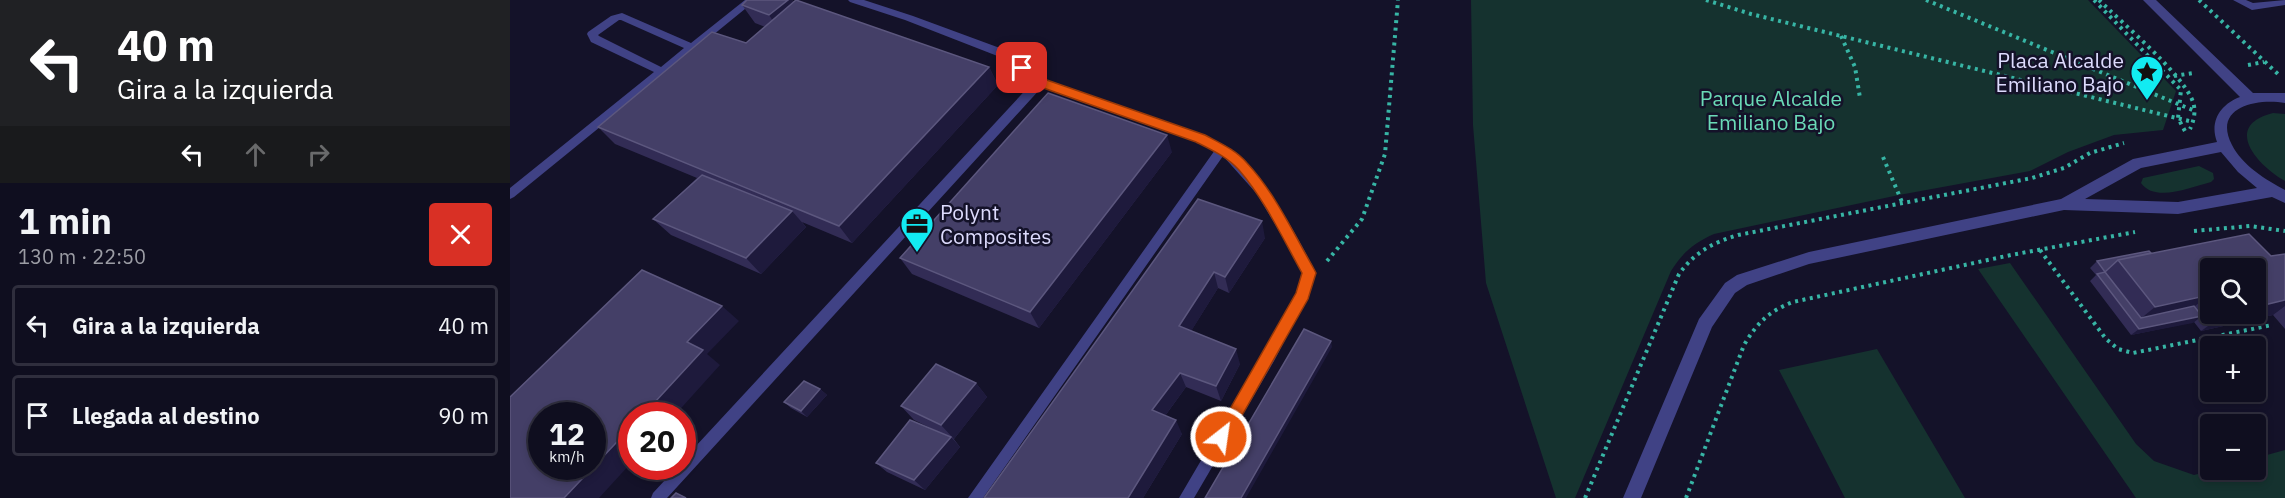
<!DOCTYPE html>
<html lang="es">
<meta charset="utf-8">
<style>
body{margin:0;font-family:"IBM Plex Sans",sans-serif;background:#181728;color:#f1f3f6;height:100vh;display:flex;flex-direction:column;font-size:22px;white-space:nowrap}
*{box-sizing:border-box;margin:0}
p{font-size:20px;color:#9b9ca4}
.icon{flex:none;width:33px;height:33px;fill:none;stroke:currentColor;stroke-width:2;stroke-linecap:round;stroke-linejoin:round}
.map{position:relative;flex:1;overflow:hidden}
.sheet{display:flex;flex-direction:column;background:#0f0e1f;width:510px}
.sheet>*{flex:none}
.banner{background:#202124;color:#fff;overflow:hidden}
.tools{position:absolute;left:1690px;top:258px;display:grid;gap:12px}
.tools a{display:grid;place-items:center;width:66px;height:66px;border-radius:6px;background:#0f0e1f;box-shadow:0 3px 9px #0003,0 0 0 2px #2f2e3d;font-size:30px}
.speed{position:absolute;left:18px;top:402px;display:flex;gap:12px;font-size:30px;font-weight:700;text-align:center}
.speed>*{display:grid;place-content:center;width:78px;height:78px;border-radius:50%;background:#0f0e1f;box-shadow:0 3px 9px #0003,0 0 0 2px #2f2e3d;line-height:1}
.speed small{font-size:15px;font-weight:400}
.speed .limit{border:9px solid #d22;background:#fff;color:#111}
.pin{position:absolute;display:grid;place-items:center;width:51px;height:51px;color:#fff;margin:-26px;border-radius:12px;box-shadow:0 3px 9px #0006}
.me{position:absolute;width:66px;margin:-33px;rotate:30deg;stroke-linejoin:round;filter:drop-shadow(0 0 4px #0008)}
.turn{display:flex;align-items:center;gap:21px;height:126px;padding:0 18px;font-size:27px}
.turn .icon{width:78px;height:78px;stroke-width:2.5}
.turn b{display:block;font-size:42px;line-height:51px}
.lanes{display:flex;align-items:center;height:57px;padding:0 18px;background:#0003;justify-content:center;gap:30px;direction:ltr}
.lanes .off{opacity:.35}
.round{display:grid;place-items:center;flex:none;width:63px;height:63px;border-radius:6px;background:#181728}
.summary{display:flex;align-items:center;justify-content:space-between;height:102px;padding:0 18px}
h1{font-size:36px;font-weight:800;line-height:45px}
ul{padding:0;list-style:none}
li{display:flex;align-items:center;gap:18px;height:81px;margin:0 12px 9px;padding:0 6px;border:3px solid #2f2e3d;border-radius:6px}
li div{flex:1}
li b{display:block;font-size:22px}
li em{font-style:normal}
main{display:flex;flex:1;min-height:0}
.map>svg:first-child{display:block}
</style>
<main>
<section class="sheet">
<div class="banner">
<div class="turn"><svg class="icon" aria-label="left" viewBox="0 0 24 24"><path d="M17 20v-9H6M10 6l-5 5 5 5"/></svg><div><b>40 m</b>Gira a la izquierda</div></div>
<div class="lanes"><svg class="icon" aria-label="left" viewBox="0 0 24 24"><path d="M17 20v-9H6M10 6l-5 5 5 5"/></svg><svg class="icon off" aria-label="ahead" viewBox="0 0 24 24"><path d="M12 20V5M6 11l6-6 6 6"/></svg><svg class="icon off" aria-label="right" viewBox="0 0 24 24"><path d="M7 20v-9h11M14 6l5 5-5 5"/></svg></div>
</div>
<div class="summary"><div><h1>1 min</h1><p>130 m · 22:50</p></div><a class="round" style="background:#d93025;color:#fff"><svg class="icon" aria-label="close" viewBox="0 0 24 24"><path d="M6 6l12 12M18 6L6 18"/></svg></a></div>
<ul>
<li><svg class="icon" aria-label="left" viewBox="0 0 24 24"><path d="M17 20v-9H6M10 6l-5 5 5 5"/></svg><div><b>Gira a la izquierda</b></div><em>40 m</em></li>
<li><svg class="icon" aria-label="arrive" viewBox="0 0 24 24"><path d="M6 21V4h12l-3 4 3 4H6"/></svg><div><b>Llegada al destino</b></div><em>90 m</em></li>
</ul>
</section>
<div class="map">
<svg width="1775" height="498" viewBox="0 0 1775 498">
<rect width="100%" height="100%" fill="#141229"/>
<!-- green -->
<path fill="#15322f" d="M961,0H1578L1666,91L1653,130L1604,135L1558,152L1520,171L1389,195L1204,234C1184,243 1173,252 1161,271L1065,498H1046L976,283L963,125Z
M1763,113L1775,114V181C1747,165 1712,126 1763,113Z
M1689,166L1703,173L1704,179L1701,182C1681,187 1645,203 1631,183L1633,178Z
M1500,263L1626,444L1644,461L1684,475L1703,470H1746V458L1775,450V498H1626L1468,269Z
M1367,349L1455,498H1335L1269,370Z"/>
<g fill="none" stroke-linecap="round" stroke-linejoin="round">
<!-- path -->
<path stroke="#37b5a5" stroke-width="4" stroke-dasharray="3 4.5" stroke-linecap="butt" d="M1196,0L1241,14L1683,122
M1416,0L1685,111
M1584,0L1671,90L1668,118L1676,133
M1589,0C1612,23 1673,74 1683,102C1686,111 1684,121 1680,129
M1689,0L1769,75
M1331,36L1345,67L1350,98
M1738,65L1754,62
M1664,76L1683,73
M1373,157L1392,202
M1684,231L1740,226L1775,231
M1530,250L1596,339L1608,349L1623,353L1762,325
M817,261L852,219L875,154L888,0
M1075,498L1169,274C1185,252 1202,243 1228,235L1522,178L1554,168L1580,153L1614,143
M1176,498L1234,345C1247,323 1259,311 1283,302L1501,255L1625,232"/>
<!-- lane -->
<path fill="#404285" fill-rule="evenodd" d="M235,0H246L4,197L0,199V188L144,72L81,42L77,34L78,32L101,16L112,13L181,43ZM109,20H111L174,48L151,67L89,36L88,35Z
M338,0H354L403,16L498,51L534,79L695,136C702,139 710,142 716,146C752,171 787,235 806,273L799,294L764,361L684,498H669L754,353L787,293L794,273L747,194L713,156L473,498H458L705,150L687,142L532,87L157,498H141L143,493L168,466H172V461L523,82L490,57L395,20L340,2Z
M1723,0H1736L1743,3L1775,0V5L1742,10Z"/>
<!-- street -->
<path fill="#404285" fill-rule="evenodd" d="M1633,0H1646L1743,93H1775V103C1747,98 1702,107 1722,145C1732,165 1756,180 1775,190V203L1762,197L1668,214L1554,210L1299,264L1237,285L1225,293L1202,327L1131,498H1113L1189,319L1215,283L1227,275L1299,252L1551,199L1623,159L1707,142C1699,121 1711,104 1730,97ZM1711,152L1728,172L1747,188L1668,202L1575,199L1631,168Z"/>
</g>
<!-- wall -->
<path fill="#322c55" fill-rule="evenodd" d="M282,0L284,2L479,67L488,85L342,243L292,222L296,227L251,274L161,235L143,219L187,178L105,144L88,127L236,43L255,27L245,23L232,5Z
M662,152L529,328L402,274L390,258Z
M688,199L755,238L719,293L708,288L681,331L730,364L711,401L676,387L655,416L672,434L633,498H474Z
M1641,253L1762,256L1775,254V329L1763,315L1691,331L1684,322L1621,335L1580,281L1586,275L1580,268L1587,261ZM1701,268L1746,314H1701Z
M466,383L477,397L444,439L443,438L450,447L415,490L377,472L366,463L429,432L404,420L391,406Z
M310,389L317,395L297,417L281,408L274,402Z"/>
<!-- shaded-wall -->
<path fill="#1e1a3c" d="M278,0H282L293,16L271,33L259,15Z
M479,67L488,85L342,243L329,226Z
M657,135L662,152L529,328L520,312Z
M282,211L296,227L251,274L236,258Z
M752,221L755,238L719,293L715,277Z
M704,272L708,288L675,341L669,326Z
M1699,295L1676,313L1624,324L1645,307Z
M1775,300V306L1763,315L1691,331L1715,314H1746V307Z
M212,306L229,321L197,354L210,365L164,416H132L177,342Z
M1692,316L1683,323L1621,335L1629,329Z
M821,341L822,347L736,498H731Z
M726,349L730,364L711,401L706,386Z
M670,373L676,387L649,424L642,410Z
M466,383L477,397L444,439L431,425Z
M310,389L317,395L297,417L291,411Z
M666,420L672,434L633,498H618Z
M122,426V462L89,498H54Z
M441,437L450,447L415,490L404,480Z"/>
<!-- building -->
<path fill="#443f67" stroke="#5c577e" stroke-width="1.5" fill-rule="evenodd" d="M237,0H278L259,15L232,5Z
M286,0L479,67L329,226L88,127L202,32L236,43Z
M538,93L657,135L520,312L390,258Z
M192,175L282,211L236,258L143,219Z
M688,199L752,221L715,277L704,272L669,326L726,349L706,386L670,373L642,410L666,420L618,498H474Z
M1739,234L1761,256L1775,254V300L1746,307V268H1701V297L1699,295L1645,307L1608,260Z
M1639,251L1641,253L1608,260L1595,272L1587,261Z
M132,270L212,306L177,342L193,350L132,416H122V426L54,498H0V397ZM32,416H82V466H32Z
M1595,272L1631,318L1684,306L1692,316L1629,329L1587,274Z
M794,329L821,341L731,498H695Z
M426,364L466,383L431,425L391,406Z
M294,381L310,389L291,411L274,402Z
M400,420L441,437L404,480L366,463Z
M166,493L176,498H161Z"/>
<!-- route -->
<path fill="#ea580c" stroke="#983908" stroke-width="1.5" d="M512,64L534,79L695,135C710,143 726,150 737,163C765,193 784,234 804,269L806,273L798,299L717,442L711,445L706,442L704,437L786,293L792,273C773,239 755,200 729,170C717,157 702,150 686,142L525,85L508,71L506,68Z"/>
<!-- icons -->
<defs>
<symbol id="sight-pin" viewBox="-11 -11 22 30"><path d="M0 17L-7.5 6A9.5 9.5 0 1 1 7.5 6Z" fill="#12ebf2" stroke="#141229"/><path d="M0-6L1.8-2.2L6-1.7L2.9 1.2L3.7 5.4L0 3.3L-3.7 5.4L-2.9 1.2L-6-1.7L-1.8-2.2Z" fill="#111"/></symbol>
<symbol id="office-pin" viewBox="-11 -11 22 30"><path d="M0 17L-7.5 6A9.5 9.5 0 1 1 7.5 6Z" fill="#12ebf2" stroke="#141229"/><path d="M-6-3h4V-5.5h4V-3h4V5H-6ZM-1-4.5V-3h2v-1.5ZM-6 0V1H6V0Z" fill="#111"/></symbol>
</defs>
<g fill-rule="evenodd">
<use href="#sight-pin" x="1618" y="53" width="38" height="52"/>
<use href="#office-pin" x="388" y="205" width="38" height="52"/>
</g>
<g text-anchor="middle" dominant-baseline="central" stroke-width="5" stroke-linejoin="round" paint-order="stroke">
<!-- poi labels -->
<g font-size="21" fill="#dddbfd" stroke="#141229" text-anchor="end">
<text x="1614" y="60">Placa Alcalde<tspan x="1614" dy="24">Emiliano Bajo</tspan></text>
<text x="430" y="212" text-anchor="start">Polynt<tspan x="430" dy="24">Composites</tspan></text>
</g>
<!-- park labels -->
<g font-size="21" fill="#6adab7" stroke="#141229">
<text x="1261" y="98">Parque Alcalde<tspan x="1261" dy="24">Emiliano Bajo</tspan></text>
</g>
</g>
</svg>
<div class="tools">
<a><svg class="icon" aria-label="search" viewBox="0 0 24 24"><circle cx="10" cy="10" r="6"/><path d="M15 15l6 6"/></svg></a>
<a>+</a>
<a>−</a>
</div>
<div class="speed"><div>12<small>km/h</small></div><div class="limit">20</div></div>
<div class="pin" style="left:512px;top:68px;background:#d93025"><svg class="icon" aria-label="arrive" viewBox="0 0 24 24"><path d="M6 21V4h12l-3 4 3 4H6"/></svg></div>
<svg class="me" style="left:711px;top:437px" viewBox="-20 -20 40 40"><circle r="17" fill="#ea580c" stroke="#fff" stroke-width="3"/><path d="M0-11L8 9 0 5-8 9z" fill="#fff"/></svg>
</div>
</main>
